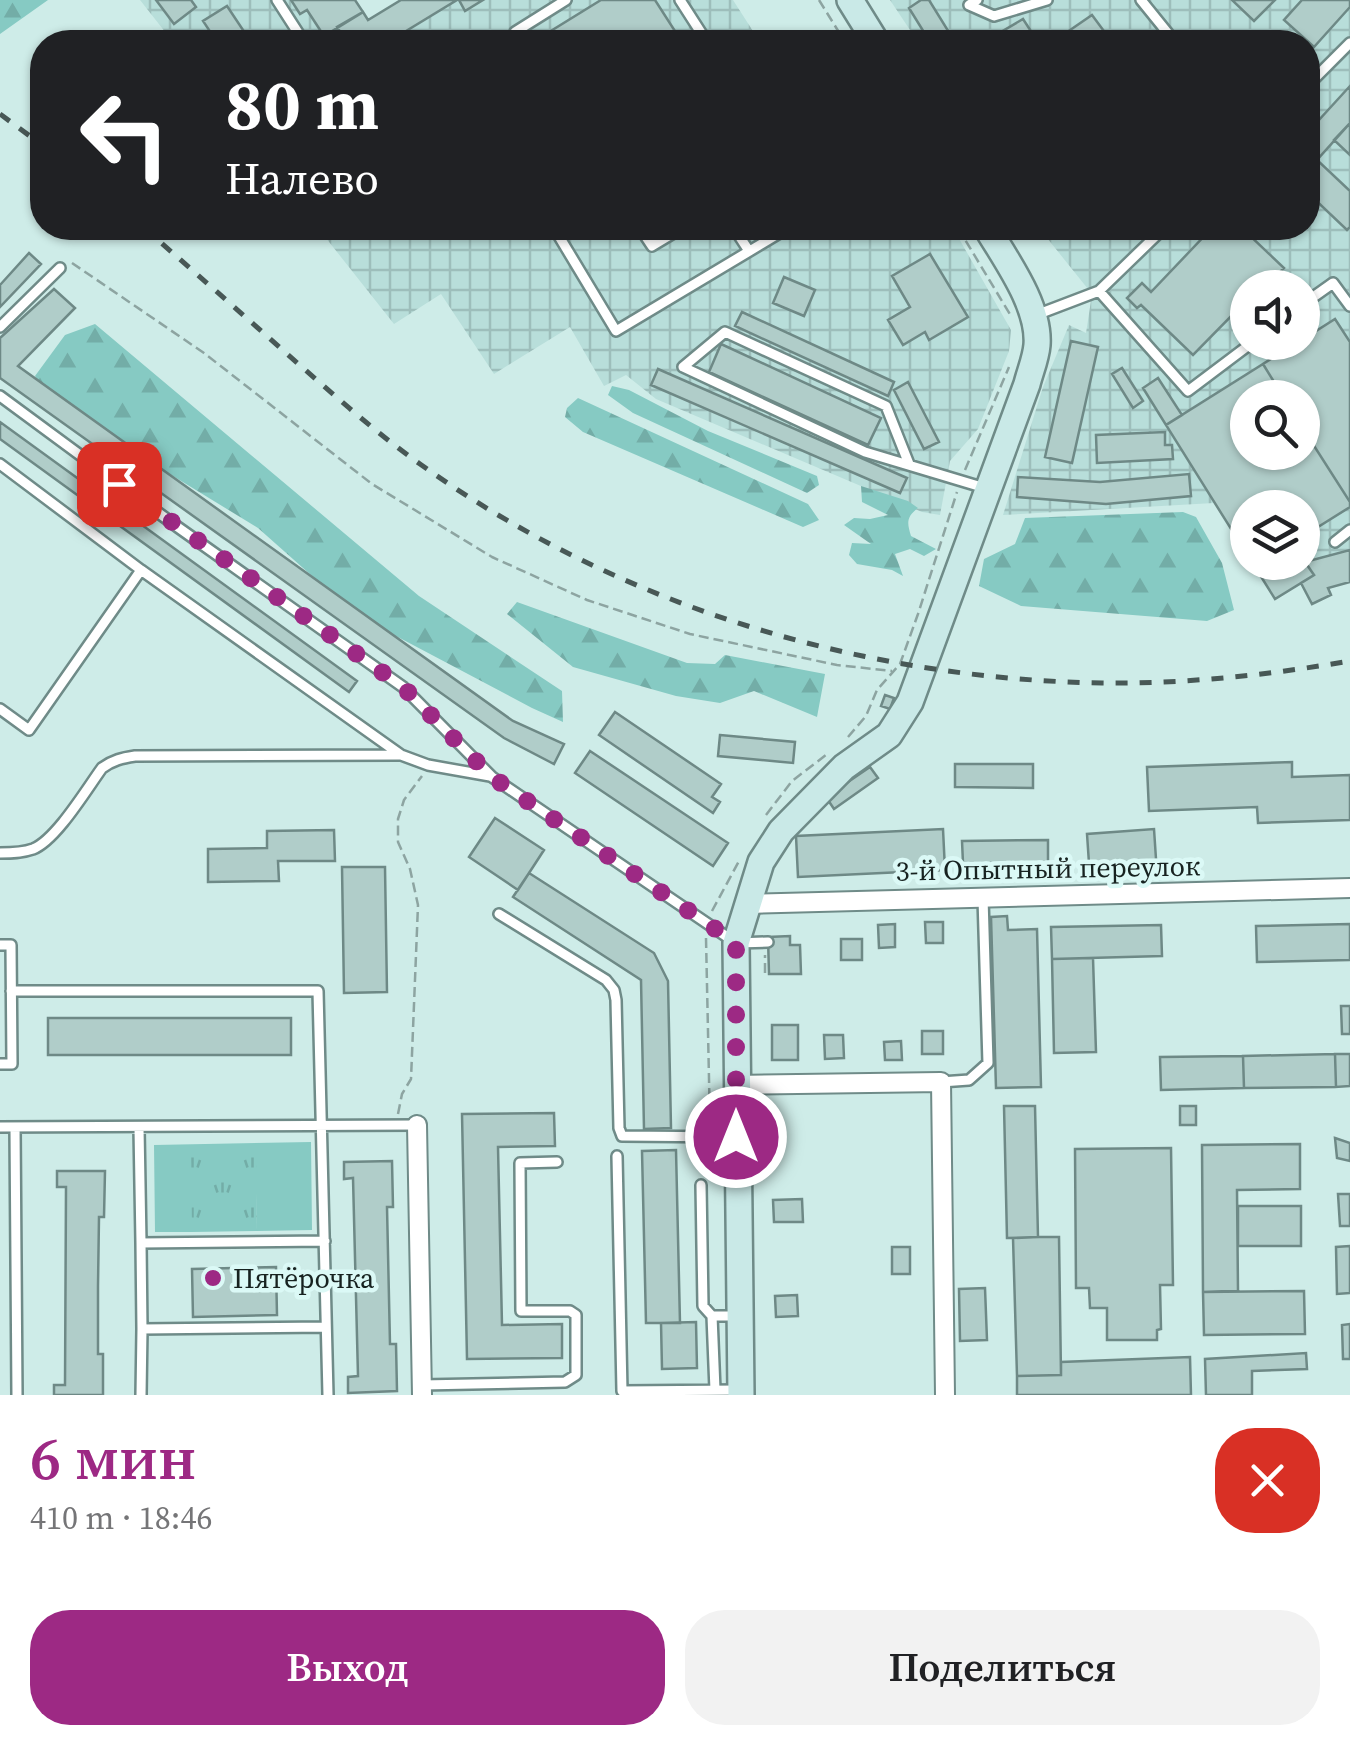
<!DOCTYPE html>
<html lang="ru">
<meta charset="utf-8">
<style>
body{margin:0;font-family:"Source Serif 4",serif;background:#f2f2f2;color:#202124;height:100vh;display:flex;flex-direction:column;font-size:38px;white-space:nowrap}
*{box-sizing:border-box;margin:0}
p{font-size:32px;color:#757577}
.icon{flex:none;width:55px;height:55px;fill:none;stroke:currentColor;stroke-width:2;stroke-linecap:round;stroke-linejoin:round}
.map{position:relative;height:1395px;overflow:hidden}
.sheet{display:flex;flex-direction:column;background:#fff;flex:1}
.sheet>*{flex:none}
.banner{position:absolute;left:30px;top:30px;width:1290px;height:210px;border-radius:40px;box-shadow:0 2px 8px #0004;background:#202124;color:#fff;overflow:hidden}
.buttons{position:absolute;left:1230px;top:270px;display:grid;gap:20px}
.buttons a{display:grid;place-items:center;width:90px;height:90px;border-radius:50%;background:#fff;box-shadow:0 2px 8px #0004;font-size:50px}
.pin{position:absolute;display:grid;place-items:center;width:85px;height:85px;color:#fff;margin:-42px;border-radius:20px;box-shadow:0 5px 15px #0006}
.me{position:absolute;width:110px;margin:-55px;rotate:0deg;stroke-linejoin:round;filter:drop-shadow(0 0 8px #0008)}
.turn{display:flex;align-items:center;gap:35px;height:210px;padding:0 30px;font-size:45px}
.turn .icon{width:130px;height:130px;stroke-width:2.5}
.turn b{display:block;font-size:70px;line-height:85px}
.round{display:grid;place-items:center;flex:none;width:105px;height:105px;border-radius:40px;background:#f2f2f2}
.head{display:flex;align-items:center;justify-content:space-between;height:170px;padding:0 30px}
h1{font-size:60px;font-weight:600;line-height:75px;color:#9d2984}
.action{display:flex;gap:20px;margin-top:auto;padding:20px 30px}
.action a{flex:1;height:115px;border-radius:40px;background:#9d2984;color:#fff;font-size:40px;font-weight:600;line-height:115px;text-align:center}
.action a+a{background:#f2f2f2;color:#202124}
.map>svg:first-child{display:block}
</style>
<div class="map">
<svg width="1350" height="1395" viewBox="0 0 1350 1395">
<defs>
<pattern id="industrial-grid" width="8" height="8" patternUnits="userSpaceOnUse" patternTransform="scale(2.5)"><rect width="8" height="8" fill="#b8deda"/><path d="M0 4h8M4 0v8" fill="none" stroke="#9dbebb"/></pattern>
<pattern id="forest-firs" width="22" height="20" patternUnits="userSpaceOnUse" patternTransform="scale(2.5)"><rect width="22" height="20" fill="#86cac3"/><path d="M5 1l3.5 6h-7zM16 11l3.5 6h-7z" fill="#73ada7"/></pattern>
<pattern id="park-tufts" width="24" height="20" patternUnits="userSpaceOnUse" patternTransform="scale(2.5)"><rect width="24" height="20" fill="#86cac3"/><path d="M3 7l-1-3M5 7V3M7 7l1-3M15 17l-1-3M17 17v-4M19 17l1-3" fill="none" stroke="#73ada7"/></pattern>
</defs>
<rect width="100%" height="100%" fill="#ceece8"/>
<!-- industrial -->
<path fill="url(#industrial-grid)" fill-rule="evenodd" d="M140,0H355L368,20L401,0H733L760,42H173Z
M890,0H1350V582L1329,588L1331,595L1312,604L1301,583L1275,599L1252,563L1302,562V508H1248L1247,556L1214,503L1003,515L1043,387L1069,325L1086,333L1092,294L1039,228H1308V42H918ZM1248,288H1302V342H1248ZM1248,398H1302V452H1248Z
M318,228H953L1011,330L1009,351L978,429L950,461L940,515L922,512L656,399L626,375L604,386L570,327L494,374L441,294L394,324Z"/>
<!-- grass -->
<path fill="#86cac3" d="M311,1142L312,1230L257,1231L255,1155H192V1232H155L154,1145Z"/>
<!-- forest -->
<path fill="url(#forest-firs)" d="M0,0H48L0,34Z
M95,324L419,596L562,691L563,722L532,708L396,636L347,607L258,528L52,402L35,376L65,335Z
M612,386L629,390L708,431L817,476L819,485L807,493L633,413L608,395Z
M578,398L808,504L819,520L803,527L583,432L565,417L567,408Z
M861,486L908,501L918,508C906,517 907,523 911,536L936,549L924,556L910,549L895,554L903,576L892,570L857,564L849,555L852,543L871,544L844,525L854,518L870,519L888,515L862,502Z
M1183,512L1196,517L1222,563L1234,610L1207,621L1021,606L979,586L984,559L1015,544L1025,518Z
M517,602L687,663L715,664L725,655L825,674L817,717L754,691L720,703L676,696L573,667L507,614Z"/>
<!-- park -->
<path fill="url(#park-tufts)" d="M191,1155H256L257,1231L192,1232Z"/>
<!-- building -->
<path fill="#b0cdc9" stroke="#6e8986" stroke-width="2.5" d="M156,0H191L196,7L174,24Z
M291,0H355L363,12L324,36L307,10L300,14Z
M401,0H457L388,42H347L337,27L363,12L368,20Z
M459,0H483L465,11Z
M601,0H655L682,42H533Z
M921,0H929L955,42H930L909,8Z
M1232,0H1275L1254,21Z
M1302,0H1350V7L1314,47L1284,20Z
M227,6L251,42H217L203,21Z
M1092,15L1112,42H1064L1060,37Z
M1023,19L1038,42H984Z
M1350,86V123L1317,160L1350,191V227L1347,230L1308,193V132Z
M1350,123V155L1334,140Z
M1212,228H1250L1246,232L1284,268L1272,280L1269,277L1258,288H1248V299L1193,355L1141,305L1137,308L1127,298L1142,283L1151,292Z
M29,253L41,264L0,307V285Z
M930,254L968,317L929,340L925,332L903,345L888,320L910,307L892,276Z
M784,277L815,290L804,316L773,303Z
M54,289L75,308L18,366L513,721L564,744L554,764L504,738L0,378V338Z
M742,312L894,382L888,396L735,326Z
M1335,319L1350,342V502L1302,427V398H1284L1263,364L1298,342H1302V340Z
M1071,341L1098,347L1072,463L1045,457Z
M721,344L881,418L868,445L709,372Z
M1263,364L1284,398H1248V452H1302V427L1350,502V507L1302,537V508H1248V556L1166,425Z
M1122,368L1143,401L1133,408L1112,374Z
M658,369L907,478L900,493L651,385Z
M1158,378L1182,415L1166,425L1143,388Z
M908,382L939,442L924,449L894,390Z
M0,422L357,681L349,692L0,439Z
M1165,432V445H1172L1173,459L1097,463L1096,435Z
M1189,474L1191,496L1106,504L1017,497L1018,477L1100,482Z
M1350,550V582L1328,588L1331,595L1312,604L1301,583L1314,575L1305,562Z
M1302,557L1314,575L1275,599L1255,567L1262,562H1302Z
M885,695L894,698L890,709L881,706Z
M615,712L721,784L712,797L720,802L713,813L599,735Z
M720,735L795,742L793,763L718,756Z
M590,751L728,843L713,866L575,773Z
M1292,762V777L1350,775V820L1258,823L1257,807L1149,811L1147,767Z
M955,764H1033V788L955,787Z
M870,767L878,778L834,809L826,797Z
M495,818L544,850L518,890L469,857Z
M943,829L945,870L798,877L796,836Z
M1154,829L1157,874L1090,878L1087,834Z
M334,830L335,861H278L279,881L208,882V849L267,848V831Z
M1048,840V863H963L962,841Z
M342,867H385L387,992L344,993Z
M529,873L654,953L668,981L671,1128L644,1129L641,980L513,897Z
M1007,916L1008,930L1037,929L1041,1087L996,1088L991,917Z
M925,922H943V943H926Z
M895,924V947L879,948L878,925Z
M1350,924V960L1257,962L1256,926Z
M1161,925L1162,956L1052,959L1051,927Z
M790,936V945H800L801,974H769L768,937Z
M841,939H862V960H841Z
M1093,958L1096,1052L1054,1053L1052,959Z
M1341,1006H1350V1034H1342Z
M48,1018H291V1055H48Z
M772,1025H798V1060H772Z
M922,1031H943V1054H922Z
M824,1035H843L844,1058L825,1059Z
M901,1041L902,1060H885L884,1042Z
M1335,1054L1336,1087L1244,1088L1243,1056Z
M1335,1054H1350V1086L1336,1087Z
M1243,1056L1244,1088L1161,1090L1160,1057Z
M1004,1106H1035L1038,1237L1007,1238Z
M1180,1106H1196V1125H1180Z
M554,1113L555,1146L498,1147L502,1325L562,1324V1358L467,1359L462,1114Z
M1335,1138L1350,1143V1161L1337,1158Z
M1300,1144V1189L1237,1190L1238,1291L1203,1292L1202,1145Z
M1171,1148L1173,1285H1160L1161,1329L1157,1330V1340H1107V1308H1090L1089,1288H1076L1075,1149Z
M676,1150L680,1323H646L642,1151Z
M392,1161L393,1207H387L390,1344H396L397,1391L348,1393V1377L358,1376L353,1178L344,1179V1162Z
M57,1171H105L104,1217H99L98,1286V1354H103V1395H54V1385H65L66,1187H57Z
M1338,1194H1350V1226H1340Z
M802,1199L803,1222H774L773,1200Z
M1238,1206H1301V1246H1238Z
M1038,1237H1059L1061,1375L1017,1376L1013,1238Z
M1350,1246V1293L1337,1294L1336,1247Z
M892,1247H910V1274H892Z
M276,1267L277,1315L193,1317L192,1269Z
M985,1288L987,1340L960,1341L959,1289Z
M1304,1291L1305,1334L1204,1335L1203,1292Z
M797,1295L798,1316L776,1317L775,1296Z
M696,1322L697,1368L662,1369L661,1323Z
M1350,1324V1359H1343L1342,1325Z
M1306,1353L1307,1369L1252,1371V1395H1206L1205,1359Z
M1190,1357L1191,1395H1017V1376L1061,1375V1362Z"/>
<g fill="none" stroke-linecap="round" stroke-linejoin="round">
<defs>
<path id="lane" d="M277,0L304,42
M680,0L707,42
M977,0L969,5L994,16L1047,0
M1141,0L1175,42
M521,42L515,32L566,0
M1308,85L1350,43
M554,228L616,331L788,228
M640,228L652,246L682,228
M734,228L749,251
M1099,291L1188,391L1253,342
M1302,305L1333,283L1350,306
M1036,315L1099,291L1164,228
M0,327L60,268
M0,396L179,528L403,687L492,777L736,943L768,942
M0,464L141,570L401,755L428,765L490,776
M909,464L886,406L725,332L683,367L865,452L985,488
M1335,542L1350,530
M0,709L29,730L141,570
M0,853C11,853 22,853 33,849C56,840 86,790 102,768C113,760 122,758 135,756L398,755
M499,914L606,980L614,990L616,1000L619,1128L622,1136L734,1137
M0,945H11L12,1064H0
M11,991H318L328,1395
M941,1082L969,1080L988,1063L983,898
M0,1127L417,1125
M15,1127L17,1395
M139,1128L141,1243
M617,1156L622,1391L739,1390
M701,1185L703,1306L712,1316
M325,1241L141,1243L142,1329L326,1327
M422,1385L565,1382L576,1375V1315L570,1311H521L520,1163L557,1162
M715,1390L712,1316H736
M141,1395L142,1329"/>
<path id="street" d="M747,904L1350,888
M736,1085L941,1082L945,1395
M417,1125L422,1395"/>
<path id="secondary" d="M850,0L876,42
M741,1395L736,943L761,862L781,831L844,767L889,735L910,702L1027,384C1030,372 1036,358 1037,345C1040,306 1006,260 987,228"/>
</defs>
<!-- lane casing -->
<use href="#lane" stroke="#6f8b88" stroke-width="14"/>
<!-- street casing -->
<use href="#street" stroke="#6f8b88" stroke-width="22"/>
<!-- secondary casing -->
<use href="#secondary" stroke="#6f8b88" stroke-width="30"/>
<!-- path -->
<path stroke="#8da4a1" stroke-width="2.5" stroke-dasharray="10 5" stroke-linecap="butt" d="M819,0L845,42
M958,228L1011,316
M72,263L204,353L372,484L492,557L587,600L690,634L837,665L892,671
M965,470L1009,367
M848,737L866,716L877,690L900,664L918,614L957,492
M766,815L792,781L826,755
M712,911L739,861
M706,938L710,1125
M765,973V955
M398,1114L402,1094L411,1079L418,905L410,869L398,842V819L404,800L422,776
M703,1174L708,1148"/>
<!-- lane -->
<use href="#lane" stroke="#fff" stroke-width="9"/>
<!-- street -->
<use href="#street" stroke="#fff" stroke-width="18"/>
<!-- secondary -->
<use href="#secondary" stroke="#c9e9e7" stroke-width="25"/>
<!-- rail -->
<path stroke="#485856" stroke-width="5" stroke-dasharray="12 12" stroke-linecap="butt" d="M0,114L42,145
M144,228C197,274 250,321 303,368C341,401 379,435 420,464C617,605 860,679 1102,683C1185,684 1268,675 1350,661"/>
</g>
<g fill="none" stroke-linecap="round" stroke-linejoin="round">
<!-- route -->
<path stroke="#9d2984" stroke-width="18" stroke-dasharray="0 32.4" d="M119,484L403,687L492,777L736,943V1137"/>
</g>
<!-- markers -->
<circle fill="#9d2984" stroke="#dbf9f6" stroke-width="4" cx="213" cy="1278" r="10"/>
<g text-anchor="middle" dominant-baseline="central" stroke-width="9" stroke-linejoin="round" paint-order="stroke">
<!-- street labels -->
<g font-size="28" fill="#172220" stroke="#dbf9f6">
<text transform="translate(1048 868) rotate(-1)">3-й Опытный переулок</text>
</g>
<!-- poi labels -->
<g font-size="28" fill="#172220" stroke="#dbf9f6" text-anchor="start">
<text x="233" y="1278">Пятёрочка</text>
</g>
</g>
</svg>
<div class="buttons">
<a><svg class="icon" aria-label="sound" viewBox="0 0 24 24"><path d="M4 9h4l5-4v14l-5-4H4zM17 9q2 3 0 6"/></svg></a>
<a><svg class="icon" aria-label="search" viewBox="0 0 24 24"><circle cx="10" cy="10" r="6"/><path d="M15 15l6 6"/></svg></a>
<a><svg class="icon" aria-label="layers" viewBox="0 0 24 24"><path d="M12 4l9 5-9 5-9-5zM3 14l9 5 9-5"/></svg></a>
</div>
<div class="pin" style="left:119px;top:484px;background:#d93025"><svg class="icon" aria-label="arrive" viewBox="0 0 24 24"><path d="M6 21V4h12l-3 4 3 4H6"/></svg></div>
<svg class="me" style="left:736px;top:1137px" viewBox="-20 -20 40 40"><circle r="17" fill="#9d2984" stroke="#fff" stroke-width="3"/><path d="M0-11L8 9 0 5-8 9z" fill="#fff"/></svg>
<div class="banner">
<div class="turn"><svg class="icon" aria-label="left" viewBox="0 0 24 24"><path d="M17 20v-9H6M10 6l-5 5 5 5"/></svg><div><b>80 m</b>Налево</div></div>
</div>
</div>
<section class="sheet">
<div class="head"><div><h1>6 мин</h1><p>410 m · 18:46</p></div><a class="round" style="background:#d93025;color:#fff"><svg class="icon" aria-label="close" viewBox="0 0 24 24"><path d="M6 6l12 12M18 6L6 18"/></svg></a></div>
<div class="action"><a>Выход</a><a>Поделиться</a></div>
</section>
